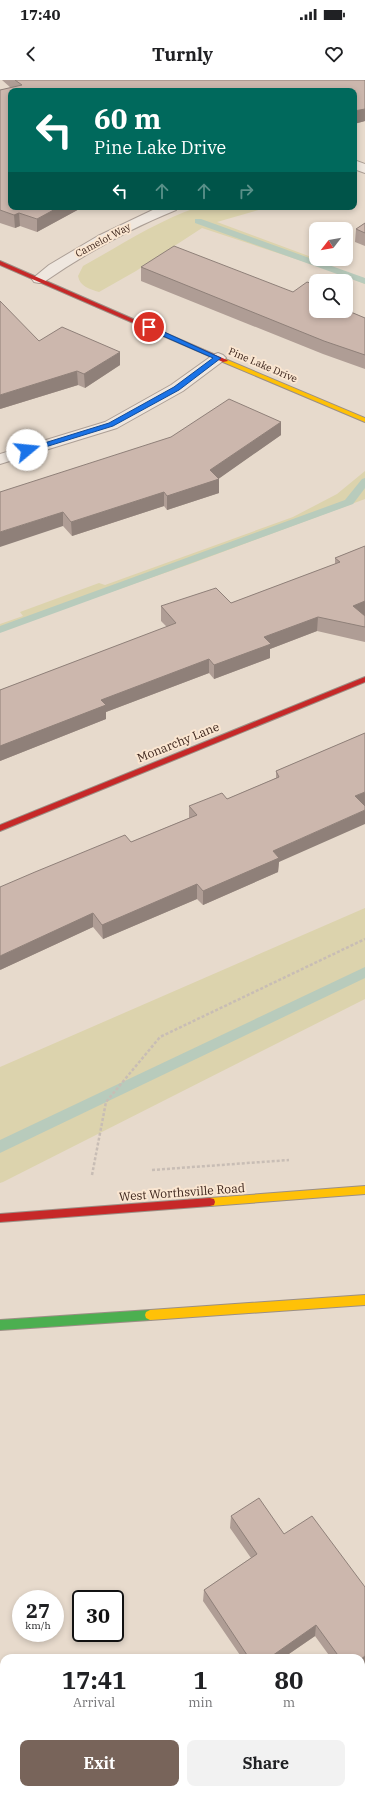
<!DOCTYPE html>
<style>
body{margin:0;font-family:"IBM Plex Serif",serif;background:#f2f2f2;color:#202124;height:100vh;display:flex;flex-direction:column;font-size:15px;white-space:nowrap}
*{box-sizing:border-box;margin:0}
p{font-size:13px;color:#757577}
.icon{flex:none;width:22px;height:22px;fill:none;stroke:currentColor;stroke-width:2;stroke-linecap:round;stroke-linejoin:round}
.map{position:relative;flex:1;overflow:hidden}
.drawer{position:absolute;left:0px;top:1574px;width:365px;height:140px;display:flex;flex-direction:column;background:#fff;border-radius:12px 12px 0 0;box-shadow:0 2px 6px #0003}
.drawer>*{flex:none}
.banner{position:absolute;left:8px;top:8px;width:349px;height:122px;border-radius:8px;box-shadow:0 2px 6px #0003;background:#00695c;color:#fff;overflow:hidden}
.needle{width:26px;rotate:239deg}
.fabs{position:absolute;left:309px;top:142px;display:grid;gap:8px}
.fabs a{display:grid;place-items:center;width:44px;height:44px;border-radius:8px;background:#fff;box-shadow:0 2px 6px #0003;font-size:20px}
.speed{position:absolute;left:12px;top:1510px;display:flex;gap:8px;font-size:20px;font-weight:700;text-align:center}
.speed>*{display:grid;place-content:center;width:52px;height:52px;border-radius:50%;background:#fff;box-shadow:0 2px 6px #0003;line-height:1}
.speed small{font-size:10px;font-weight:400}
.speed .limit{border:2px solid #111;border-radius:6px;background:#fff;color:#111}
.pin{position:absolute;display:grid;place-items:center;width:34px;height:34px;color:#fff;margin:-17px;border:2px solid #fff;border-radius:50%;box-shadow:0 1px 4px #0007}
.me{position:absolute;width:44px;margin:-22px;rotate:73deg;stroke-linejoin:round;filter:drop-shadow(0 0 3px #0008)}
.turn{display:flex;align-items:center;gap:14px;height:84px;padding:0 20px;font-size:18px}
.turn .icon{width:52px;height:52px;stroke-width:2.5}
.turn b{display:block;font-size:28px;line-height:34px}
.lanes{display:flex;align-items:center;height:38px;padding:0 20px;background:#0003;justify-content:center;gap:20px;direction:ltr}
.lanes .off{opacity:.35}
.eta{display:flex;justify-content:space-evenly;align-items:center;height:68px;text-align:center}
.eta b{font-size:24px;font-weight:700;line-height:28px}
.cta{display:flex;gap:8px;margin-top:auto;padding:8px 20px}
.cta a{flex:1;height:46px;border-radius:8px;background:#78645a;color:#fff;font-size:16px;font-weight:700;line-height:46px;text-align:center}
.cta a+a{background:#f2f2f2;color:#202124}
.status{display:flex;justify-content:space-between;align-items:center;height:28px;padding:0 20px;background:#fff;direction:ltr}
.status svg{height:11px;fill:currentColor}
header{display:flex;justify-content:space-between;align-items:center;height:52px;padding:0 20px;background:#fff;font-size:18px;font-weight:700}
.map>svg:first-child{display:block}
</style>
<div class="status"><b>17:40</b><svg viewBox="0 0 49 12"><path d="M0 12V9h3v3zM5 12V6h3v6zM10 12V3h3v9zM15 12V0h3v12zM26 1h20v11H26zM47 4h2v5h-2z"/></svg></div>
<header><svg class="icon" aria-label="back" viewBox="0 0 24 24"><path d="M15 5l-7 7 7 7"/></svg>Turnly<svg class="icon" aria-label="heart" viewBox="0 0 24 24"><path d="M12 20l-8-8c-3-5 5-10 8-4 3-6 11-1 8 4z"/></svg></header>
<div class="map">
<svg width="365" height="1714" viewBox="0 0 365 1714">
<rect width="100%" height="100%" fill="#e7dacc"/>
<!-- green -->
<path fill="#dcd3ad" d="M198,127H269L217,142L314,178L309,181L365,201V204L326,189L202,148L136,191L99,212C90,209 80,207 78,196L83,186C121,165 157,141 198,127Z
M365,391V419L193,483L0,551V544L23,536L20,532L99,503L105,505L293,437L337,414Z
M365,828V919L3,1102L0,1103V987Z"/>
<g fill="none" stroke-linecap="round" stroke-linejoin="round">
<!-- stream -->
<path fill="#b8cbbc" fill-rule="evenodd" d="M195,139H201L365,198V204L195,143Z
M365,398V408L353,424L0,553V546L345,420L362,399Z
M365,887V898L0,1073V1060Z"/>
<defs>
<path id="street" d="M354,80L365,84V93L354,89Z
M159,127H178L176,130C129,149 86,173 44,202L39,203L34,202L32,199L49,185L98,156Z
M218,273L223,275L226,278L223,281L183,311L117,348L0,384V374L105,342L171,305L213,275Z"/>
<path id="fast" d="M150,1230L154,1232L155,1235L154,1238L150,1240L0,1250V1240Z"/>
<path id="slow" d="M225,279L365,338V342L223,282L222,281Z
M365,1106V1114L210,1126L206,1125L205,1122L206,1119L210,1118Z
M365,1215V1225L150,1240L146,1238L145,1235L146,1232L150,1230Z"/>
<path id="jam" d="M0,181L227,280L228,281L223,282L0,185Z
M365,597V602L0,751V745Z
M210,1118L214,1119L215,1122L214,1125L210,1126L0,1142V1134Z"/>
</defs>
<!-- street casing -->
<use href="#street" stroke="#ac9f96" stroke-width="2"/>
<!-- fast casing -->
<use href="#fast" stroke="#9c8f85" stroke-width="2"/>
<!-- slow casing -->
<use href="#slow" stroke="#9c8f85" stroke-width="2"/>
<!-- jam casing -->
<use href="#jam" stroke="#9c8f85" stroke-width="2"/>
<!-- path -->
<path stroke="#c8bdb5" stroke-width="2.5" stroke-dasharray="3 2" stroke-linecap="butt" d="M152,1090L289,1080
M92,1095L106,1022L160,957L365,859"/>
<!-- street -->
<use href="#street" fill="#efe7df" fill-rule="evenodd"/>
<!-- fast -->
<use href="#fast" fill="#4caf50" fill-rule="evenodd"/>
<!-- slow -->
<use href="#slow" fill="#ffc107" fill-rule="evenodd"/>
<!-- jam -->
<use href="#jam" fill="#c62828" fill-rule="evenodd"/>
</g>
<!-- wall -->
<path fill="#af9d95" d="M2,0H365V41L354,44V11H11L83,127L37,152L20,146L15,148L0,143V10L11,8Z
M365,143V166L355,162L356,149Z
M141,187L293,212L352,219L351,232L365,238V289L323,274L141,201Z
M39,261L120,285L85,308L78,305L0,329Z
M281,342V355L219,398V413L167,430L164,426L72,456L63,446L0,412Z
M365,466V535H364L365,536V562L317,551L270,569V578L214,599L209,593L106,632V639L0,681V610L167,547L161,541V526L231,523L335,484V478Z
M365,653L279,782L278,792L203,825L197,819L103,859L93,847L0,890L131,762L189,738V726L227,719L276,698V691Z
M231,1436L361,1578H331L315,1556L283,1578H242L203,1521L204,1510L251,1478L230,1448Z"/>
<!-- shaded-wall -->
<path fill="#8f8079" d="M365,29V41L354,44V31Z
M59,127H83L37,152V139Z
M19,133L20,146L15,148L14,135Z
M352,219L351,233L346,231V223Z
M120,272V285L85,308L84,294Z
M77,291L78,305L0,329V315Z
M281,342V355L217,400L219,399V413L167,430V416L210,390Z
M164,412V426L72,456L71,442Z
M63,432V446L0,467V452Z
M365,521V535L352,540L353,526Z
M318,537L317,551L270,569V578L214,599V585L264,557Z
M209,579V593L106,632V639L0,681V666L101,620Z
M365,712V726L355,716Z
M365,730V744L279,782L278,792L203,825V811L273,771Z
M197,804V819L103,859L102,845Z
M93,833V847L0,890V876Z
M316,1545L315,1556L283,1578H269Z
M365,1576V1585L361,1588V1579Z"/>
<!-- building -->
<path fill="#ccb7ad" stroke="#8f8079" d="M15,0H365V29L354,31V11H11V127H59L37,139L19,133L14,135L0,130V10L22,5Z
M365,143V153L356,149Z
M174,166L293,212L307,202L316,205V231H346V230L365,238V275L324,261L141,187Z
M346,217L352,219L346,223Z
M0,221L39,261L62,247L120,272L84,294L77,291L0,315Z
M229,319L281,342L210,390L219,399L167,416L164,412L71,442L63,432L0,452V412L171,357Z
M365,466V521L353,526L365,536V547L318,537L264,557L271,564L214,585L209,579L101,620L106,625L0,666V610L176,543L161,526L216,508L231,523L340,482L335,478Z
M365,653V712L355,716L365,726V730L273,771L279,778L203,811L197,804L102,845L93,833L0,876V807L35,792L125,755L131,762L197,735L189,726L222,713L227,719L279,697L276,691Z
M259,1418L284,1454L312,1436L365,1507V1576L361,1579V1578H340L316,1545L269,1578H249L204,1510L257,1474L231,1436Z"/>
<!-- route -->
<path fill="#1a73e8" stroke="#114b97" d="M147,246H151L221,278L179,310L113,346L29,372H25V369L109,343L174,307L213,278L147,249Z"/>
<g text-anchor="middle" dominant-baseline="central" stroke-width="4" stroke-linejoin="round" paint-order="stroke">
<!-- far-street labels -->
<g font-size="10" fill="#3d251c" stroke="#fae6d1">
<text transform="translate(103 160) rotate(-28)">Camelot Way</text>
<text transform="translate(263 285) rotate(23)">Pine Lake Drive</text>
</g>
<!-- street labels -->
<g font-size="12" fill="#3d251c" stroke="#fae6d1">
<text transform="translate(178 662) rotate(-22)">Monarchy Lane</text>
<text transform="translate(182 1112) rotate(-4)">West Worthsville Road</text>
</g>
</g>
</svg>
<div class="fabs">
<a><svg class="needle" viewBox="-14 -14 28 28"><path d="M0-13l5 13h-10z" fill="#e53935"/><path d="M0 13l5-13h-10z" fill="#757577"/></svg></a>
<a><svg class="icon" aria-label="search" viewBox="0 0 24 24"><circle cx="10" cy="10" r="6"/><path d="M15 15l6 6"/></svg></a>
</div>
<div class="speed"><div>27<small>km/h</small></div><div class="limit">30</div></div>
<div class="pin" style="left:149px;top:247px;background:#d93025"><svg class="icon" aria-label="arrive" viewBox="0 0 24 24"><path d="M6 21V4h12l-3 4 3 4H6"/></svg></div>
<svg class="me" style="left:27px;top:370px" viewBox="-20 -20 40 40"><circle r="19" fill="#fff"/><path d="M0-13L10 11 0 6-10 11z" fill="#1a73e8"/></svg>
<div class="banner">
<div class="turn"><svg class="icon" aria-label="left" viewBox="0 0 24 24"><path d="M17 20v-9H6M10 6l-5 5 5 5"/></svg><div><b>60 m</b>Pine Lake Drive</div></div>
<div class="lanes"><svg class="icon" aria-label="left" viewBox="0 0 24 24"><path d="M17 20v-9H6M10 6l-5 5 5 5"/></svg><svg class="icon off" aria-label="ahead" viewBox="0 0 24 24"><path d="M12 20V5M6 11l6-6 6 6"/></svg><svg class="icon off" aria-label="ahead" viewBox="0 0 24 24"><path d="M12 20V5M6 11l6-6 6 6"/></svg><svg class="icon off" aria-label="right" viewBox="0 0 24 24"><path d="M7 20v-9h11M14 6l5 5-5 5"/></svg></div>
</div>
<section class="drawer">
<div class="eta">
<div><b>17:41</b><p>Arrival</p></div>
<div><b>1</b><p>min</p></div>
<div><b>80</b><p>m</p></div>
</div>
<div class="cta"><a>Exit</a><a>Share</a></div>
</section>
</div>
